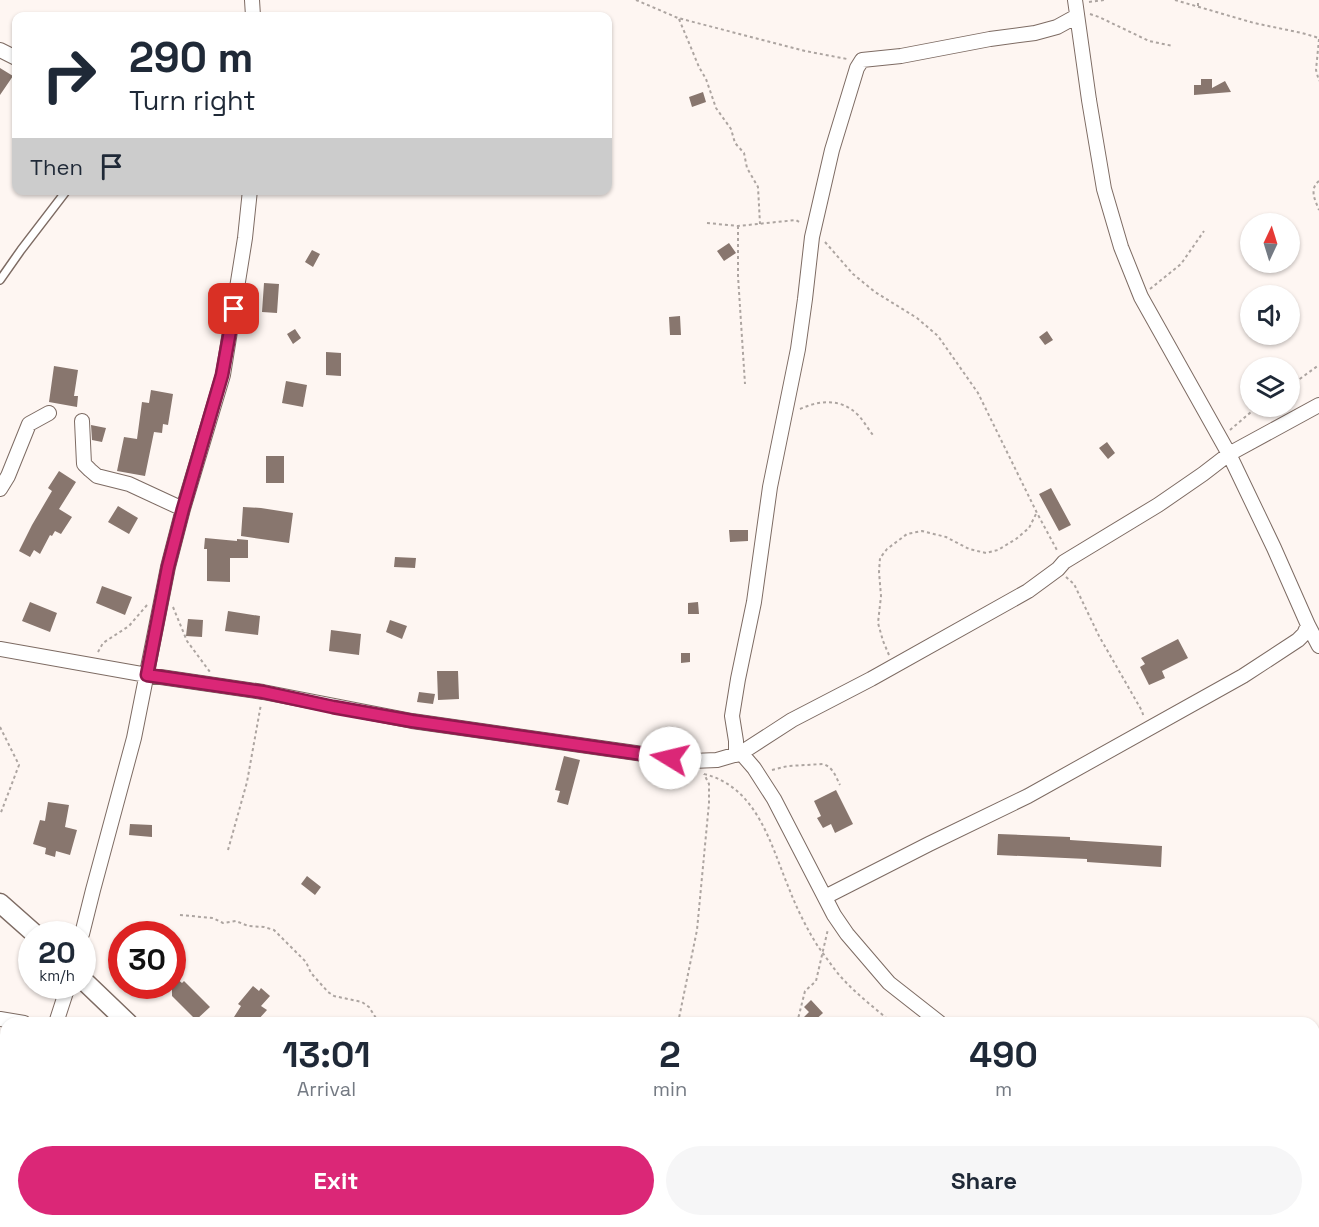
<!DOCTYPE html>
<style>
body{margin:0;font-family:"Space Grotesk",sans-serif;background:#f6f6f7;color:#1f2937;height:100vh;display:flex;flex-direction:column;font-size:22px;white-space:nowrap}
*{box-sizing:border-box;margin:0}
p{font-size:20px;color:#747a83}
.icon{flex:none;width:33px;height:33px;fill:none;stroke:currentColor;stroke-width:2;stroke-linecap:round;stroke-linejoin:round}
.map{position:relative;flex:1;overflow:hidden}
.panel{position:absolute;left:0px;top:1017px;width:1320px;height:210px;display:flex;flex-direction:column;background:#fff;border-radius:18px 18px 0 0;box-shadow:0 2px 4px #0004}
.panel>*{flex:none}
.guide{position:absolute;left:12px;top:12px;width:600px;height:183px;border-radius:12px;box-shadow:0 2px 4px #0004;background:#fff;color:#1f2937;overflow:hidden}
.needle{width:39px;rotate:4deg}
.tools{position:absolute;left:1240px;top:213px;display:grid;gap:12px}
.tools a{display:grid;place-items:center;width:60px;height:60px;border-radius:50%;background:#fff;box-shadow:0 2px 4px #0004;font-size:30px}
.speed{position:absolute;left:18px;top:921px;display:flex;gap:12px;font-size:30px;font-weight:700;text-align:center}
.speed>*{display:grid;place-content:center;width:78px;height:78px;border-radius:50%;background:#fff;box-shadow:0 2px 4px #0004;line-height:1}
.speed small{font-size:15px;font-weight:400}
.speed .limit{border:9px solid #d22;background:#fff;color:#111}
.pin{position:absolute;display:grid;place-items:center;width:51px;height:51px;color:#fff;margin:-26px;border-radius:12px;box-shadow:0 3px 9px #0006}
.me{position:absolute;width:66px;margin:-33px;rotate:279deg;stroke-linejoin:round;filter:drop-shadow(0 0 4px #0008)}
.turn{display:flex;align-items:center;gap:21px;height:126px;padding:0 18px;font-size:27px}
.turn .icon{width:78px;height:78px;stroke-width:2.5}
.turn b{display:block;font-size:42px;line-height:51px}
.then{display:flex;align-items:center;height:57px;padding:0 18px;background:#0003;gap:12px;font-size:22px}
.eta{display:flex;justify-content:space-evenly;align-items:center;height:102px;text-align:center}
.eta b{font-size:36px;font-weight:800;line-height:42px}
.cta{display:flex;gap:12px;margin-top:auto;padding:12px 18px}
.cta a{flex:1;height:69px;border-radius:36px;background:#db2777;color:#fff;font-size:24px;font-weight:800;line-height:69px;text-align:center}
.cta a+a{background:#f6f6f7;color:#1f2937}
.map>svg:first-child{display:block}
</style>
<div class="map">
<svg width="1319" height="1227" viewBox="0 0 1319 1227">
<rect width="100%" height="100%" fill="#fef6f2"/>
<!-- building -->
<path fill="#88766e" d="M0,68L13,76L0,95Z
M1201,79H1212V88L1225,81L1231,92L1194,95V85H1201Z
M703,92L706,102L692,107L689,97Z
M729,243L736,253L724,261L717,251Z
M312,250L320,254L313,267L305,262Z
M264,283L279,284L277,313L262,312Z
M680,316L681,335H670L669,317Z
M295,329L301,338L293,344L287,334Z
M1047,331L1053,340L1045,345L1039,337Z
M326,352L341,353V376L326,375Z
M54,366L78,370L74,396H78L77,407L49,402Z
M286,381L307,385L303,407L282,403Z
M151,390L173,394L168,425L163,424L162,433L154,432L145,476L117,471L124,437L137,439L142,402L149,403Z
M91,425L106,428L102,442L92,440Z
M1107,442L1115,453L1108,459L1099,448Z
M266,456H284V483H266Z
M59,471L76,482L59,509L72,517L61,534L55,531L52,536L50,535L40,554L34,550L30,557L19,551L32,525L52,491L48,488Z
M1051,488L1071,525L1059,531L1039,494Z
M118,506L138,518L129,534L108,522Z
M243,507L261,508L293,513L289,543L241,536Z
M729,530H748V541L730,542Z
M205,538L237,541V539L248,540V558H230V582L207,581V549H204Z
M395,557L416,558L415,568L394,567Z
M102,586L132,597L125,615L96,603Z
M30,602L57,613L50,632L22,621Z
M698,602L699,614H688V603Z
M228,611L260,616L258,635L225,631Z
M188,619L203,620L202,637L186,636Z
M390,620L407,626L402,639L386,632Z
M331,630L361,634L359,655L329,651Z
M1178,639L1188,658L1162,671L1165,678L1149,685L1140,667L1145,664L1141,658Z
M681,653H690V662L681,663Z
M437,671H458L459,699L438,700Z
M419,692L435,694L433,704L417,702Z
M564,756L580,760L568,805L557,802L560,791L555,790Z
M836,790L853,824L835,833L831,824L823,828L817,818L821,816L814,801Z
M48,802L69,805L65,827L77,830L70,855L56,851L55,857L45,854L46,848L33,844L40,820L45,821Z
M130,824L152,825V837L129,835Z
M998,834L1070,837V840L1162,846L1161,867L1087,862V859L997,855Z
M307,876L321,887L315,895L301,884Z
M172,975L182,983L184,981L210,1007L196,1020L172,996Z
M253,986L259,991L261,988L270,996L261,1006L267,1010L257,1021L253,1017L247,1023H241L234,1017L241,1006L238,1004Z
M811,1000L823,1013L812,1023H798L809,1012L804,1007Z"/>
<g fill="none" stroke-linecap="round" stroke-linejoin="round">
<defs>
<path id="service" d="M0,280L21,250L67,190"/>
<path id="minor" d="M252,0L253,16
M0,50L16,58
M82,421L84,464L90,470L97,476L129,484L183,509
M0,489L8,476L29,424L49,413
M1308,625L1319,646
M0,649L147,675L263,692L412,721L692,761L717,760L741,753L754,768L774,799L834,915L847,934L889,983L940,1023
M741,753L792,720L871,679L1028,591L1058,569L1064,562L1158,505L1203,474L1229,454L1319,405
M736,755V741L732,716L738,679L754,602L770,487L798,349L805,299L812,237L832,150L857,68L862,60L901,56L990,39L1035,33L1057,27L1077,16
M825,897L929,844L1028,796L1243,676L1298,640L1304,634L1308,625L1274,548L1229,454L1141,297L1121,247L1104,189L1089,100L1075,0
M82,934L93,890L134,738L168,567L183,509L223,375L245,238L250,190
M0,1019L24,1023
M56,1023L68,986
M1314,1101H1319
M0,1168L6,1155
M1196,1221L1197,1227
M1004,1227L1005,1221"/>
<path id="secondary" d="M0,903L35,934
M82,979L128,1023
M277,1221L280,1227"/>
</defs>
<!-- service casing -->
<use href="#service" stroke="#7d6b63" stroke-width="10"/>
<!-- minor casing -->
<use href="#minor" stroke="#7d6b63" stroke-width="16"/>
<!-- secondary casing -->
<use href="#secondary" stroke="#7d6b63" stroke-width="21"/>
<!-- path -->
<path stroke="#ada5a1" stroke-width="2" stroke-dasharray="3 3" stroke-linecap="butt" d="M636,0L678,18L805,51L847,59
M1175,0L1254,23L1302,33L1319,38
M1089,2L1104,0
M1198,6V0
M1090,14L1099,17L1149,41L1173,46
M679,19L699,67L706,79L716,108L731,129L735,143L744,153L747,168L758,187L760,224
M1319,39L1316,70L1319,81
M1319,181C1309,189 1315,200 1319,210
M707,223L738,226L796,220L801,223
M738,226V276L745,384
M825,242L853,274L875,292L917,318L938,336L978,393L1037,513L1058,552
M1150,289L1181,264L1204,231
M1290,386L1319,365
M800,409C820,400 841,398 858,415C864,421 868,429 873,435
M1230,430L1258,406
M1066,577L1074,584L1099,636L1142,711L1144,718
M173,607L187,641L210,672
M98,652L103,643L129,626L147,605
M889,655L883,641L878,623L881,596L879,572L880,558L887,549L907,534L922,531L946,537L969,549L986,553L998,550L1016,539L1029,528L1036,514
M0,727L19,765L0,815
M772,770L788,766L823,764C833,767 836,777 840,785
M704,774C758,787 771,846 790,891C796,907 809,933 819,948C826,957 833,968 841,977C856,994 875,1008 892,1023
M228,850L247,782L261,704
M180,915L213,918L223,923L236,921L248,926L264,927L274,930L306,962L311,973L328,992L334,996L362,1002L369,1007L379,1023
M678,1023L697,930L709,803V784L704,774
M797,1023L805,991L816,981L828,929
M1177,1221L1180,1227
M180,1227L182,1221
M659,1227V1221"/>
<!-- service -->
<use href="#service" stroke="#fff" stroke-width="7"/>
<!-- minor -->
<use href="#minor" stroke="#fff" stroke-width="14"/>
<!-- secondary -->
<use href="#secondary" stroke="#fff" stroke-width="18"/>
</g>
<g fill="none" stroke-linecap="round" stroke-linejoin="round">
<defs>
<path id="route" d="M234,309L222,375L183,509L168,567L147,675L263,692L333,707L412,721L670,758"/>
</defs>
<!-- route casing -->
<use href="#route" stroke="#8e194d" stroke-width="15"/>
<!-- route -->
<use href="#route" stroke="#db2777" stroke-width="10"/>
</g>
</svg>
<div class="tools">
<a><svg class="needle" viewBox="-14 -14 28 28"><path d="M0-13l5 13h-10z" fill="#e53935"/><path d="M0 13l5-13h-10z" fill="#747a83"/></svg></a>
<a><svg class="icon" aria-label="sound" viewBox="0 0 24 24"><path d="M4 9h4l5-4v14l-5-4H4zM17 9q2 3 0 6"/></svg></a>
<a><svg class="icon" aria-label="layers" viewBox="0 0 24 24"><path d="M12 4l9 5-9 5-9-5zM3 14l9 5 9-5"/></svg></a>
</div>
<div class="speed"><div>20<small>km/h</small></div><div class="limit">30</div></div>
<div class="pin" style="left:234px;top:309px;background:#d93025"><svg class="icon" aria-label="arrive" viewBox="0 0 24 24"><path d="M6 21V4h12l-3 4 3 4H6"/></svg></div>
<svg class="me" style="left:670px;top:758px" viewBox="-20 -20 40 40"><circle r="19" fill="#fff"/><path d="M0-13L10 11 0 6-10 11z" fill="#db2777"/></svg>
<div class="guide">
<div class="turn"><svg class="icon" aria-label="right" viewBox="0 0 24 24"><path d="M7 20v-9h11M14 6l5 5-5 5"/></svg><div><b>290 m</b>Turn right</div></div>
<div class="then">Then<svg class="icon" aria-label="arrive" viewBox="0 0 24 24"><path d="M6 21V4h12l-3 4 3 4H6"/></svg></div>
</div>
<section class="panel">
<div class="eta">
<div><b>13:01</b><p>Arrival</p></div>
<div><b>2</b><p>min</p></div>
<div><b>490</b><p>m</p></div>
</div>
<div class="cta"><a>Exit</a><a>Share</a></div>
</section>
</div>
